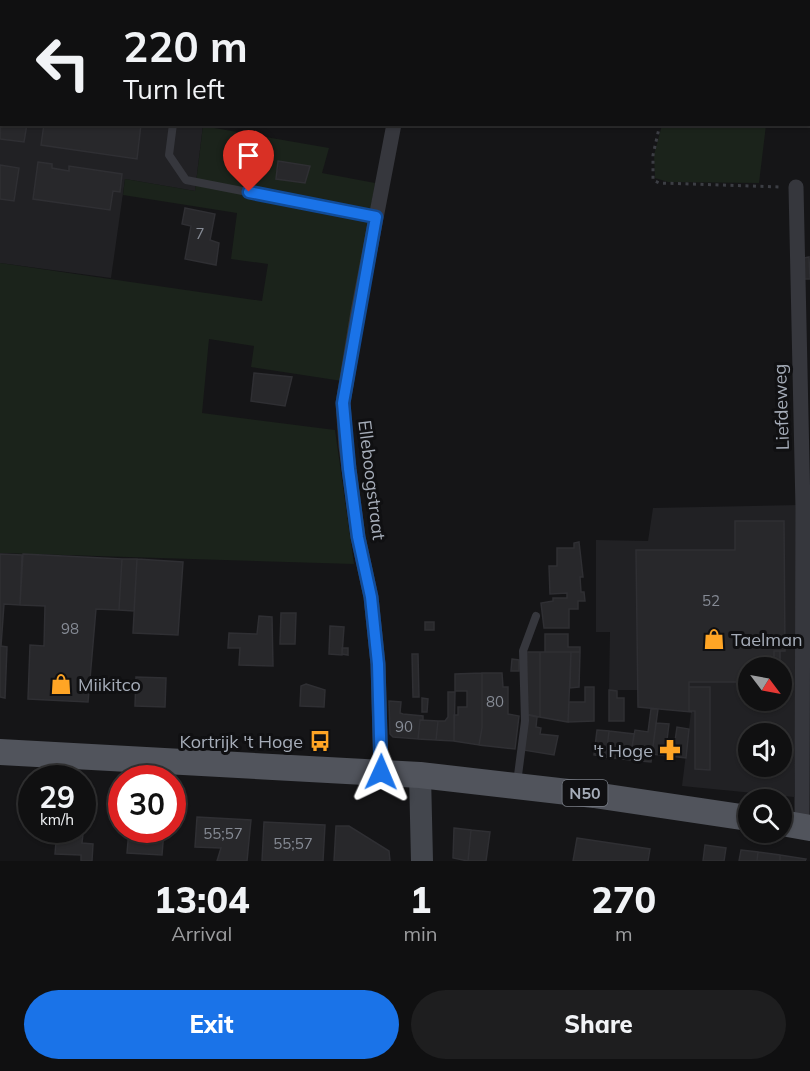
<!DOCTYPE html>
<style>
body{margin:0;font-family:Mulish,sans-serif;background:#1e1e1f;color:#f1f3f6;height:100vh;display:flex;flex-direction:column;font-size:22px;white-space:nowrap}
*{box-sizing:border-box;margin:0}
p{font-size:20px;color:#9c9d9f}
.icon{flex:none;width:33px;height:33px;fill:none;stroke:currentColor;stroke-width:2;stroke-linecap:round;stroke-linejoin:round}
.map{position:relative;height:861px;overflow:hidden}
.details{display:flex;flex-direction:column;background:#101011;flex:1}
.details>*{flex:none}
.top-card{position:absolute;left:0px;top:0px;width:810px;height:126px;box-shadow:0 2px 4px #0004,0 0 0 2px #303031;background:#101011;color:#f1f3f6;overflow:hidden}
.needle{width:39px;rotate:122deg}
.fabs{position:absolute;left:738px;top:657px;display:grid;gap:12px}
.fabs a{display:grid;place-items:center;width:54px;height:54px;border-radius:50%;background:#101011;box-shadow:0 2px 4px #0004,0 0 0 2px #303031;font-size:30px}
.speed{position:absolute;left:18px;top:765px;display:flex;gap:12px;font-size:30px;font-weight:700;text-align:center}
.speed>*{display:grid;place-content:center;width:78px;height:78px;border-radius:50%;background:#101011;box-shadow:0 2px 4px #0004,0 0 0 2px #303031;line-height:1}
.speed small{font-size:15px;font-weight:400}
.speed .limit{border:9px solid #d22;background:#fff;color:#111}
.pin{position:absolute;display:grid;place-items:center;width:51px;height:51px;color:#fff;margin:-62px -26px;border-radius:50% 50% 50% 0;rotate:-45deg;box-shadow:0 0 6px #0007}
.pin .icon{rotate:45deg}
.me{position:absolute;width:66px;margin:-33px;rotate:1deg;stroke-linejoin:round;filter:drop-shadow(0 0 4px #0008)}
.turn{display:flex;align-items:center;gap:21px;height:126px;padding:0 24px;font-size:27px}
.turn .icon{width:78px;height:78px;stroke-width:2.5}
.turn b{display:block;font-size:42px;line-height:51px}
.eta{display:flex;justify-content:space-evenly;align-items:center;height:102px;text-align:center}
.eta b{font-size:36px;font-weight:800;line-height:42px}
.cta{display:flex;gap:12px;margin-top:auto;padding:12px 24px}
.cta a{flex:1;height:69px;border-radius:36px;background:#1a73e8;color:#fff;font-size:24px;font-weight:800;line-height:69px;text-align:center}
.cta a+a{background:#1e1e1f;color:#f1f3f6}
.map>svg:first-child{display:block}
</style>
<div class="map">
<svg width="810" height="861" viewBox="0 0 810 861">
<rect width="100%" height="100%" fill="#151517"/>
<!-- built -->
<path fill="#212124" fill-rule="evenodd" d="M0,0H44L2,2V124L203,125L195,191L125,179L111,278L0,263Z
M800,505L794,797L682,786L691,712L638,707V690H609L610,632H596V540L648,541L653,508ZM748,668H782V700H748ZM748,734H782V766H748Z"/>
<!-- green -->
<path fill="#1b231b" d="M662,125H766L759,183L668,182L655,178L654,155Z
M203,126L329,148L322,173L375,183L342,381L251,367L254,346L209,339L202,413L335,430L354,564L0,553V263L262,301L268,264L231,259L237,213L123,195L125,179L195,191Z"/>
<!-- building -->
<path fill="#28282b" stroke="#2f2f33" stroke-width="1.5" d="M0,0H31L2,2V124H27L24,142L0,139Z
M44,124H141L137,159L41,145Z
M278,161L310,166L305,183L276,179Z
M38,162L52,164V168L69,171V166L122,174L120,192L113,191L110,210L33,199Z
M0,165L19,168L14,201L0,199Z
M185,208L215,214L210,240L219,243L216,265L185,259L191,226L182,224Z
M809,257L810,279H800L799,259Z
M254,373L292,377L285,406L251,401Z
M735,521H784L785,651H774V668H748V682H689V711L692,712L638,707L636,550H735Z
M579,542L583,577H580L581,592H584L585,601H578V609H569V628H544L541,603L553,601V598H567V593L550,594L549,566H557V548H574V543Z
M0,554L22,555L20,605L4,604L1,646L7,647L5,698L0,697Z
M23,554L122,559L119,610L96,609L88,702L28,699L30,645L44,646L45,606L20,605Z
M122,559H137L134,611L119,610Z
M137,559L183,562L178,635L133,633Z
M281,613H296L295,644H280Z
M259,616L272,617L273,666L239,665L240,648H228L229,633L257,634Z
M425,622H434V630H425Z
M330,626L344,627L342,655L329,654Z
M545,634H568V647H580V652H545Z
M342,648H348V655L342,654Z
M774,651H780V667H784L785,682H782V668H774Z
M527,652H540V717L526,714Z
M540,652H571L568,722L540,717Z
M571,652H580L579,687L570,688Z
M412,654H418L419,697H413Z
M512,659L519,660V671H511Z
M482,673H502L503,687H508V714L519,716L515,749L479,745L482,728Z
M482,673V728L479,745L454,741V715H458V707H467V691H455V674Z
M136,677L166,678L165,707L135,706Z
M306,684L325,690L324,707L300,706L301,686Z
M585,687H594V721L568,722L569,702H585Z
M689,687H710V770L695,769V711H689Z
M609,690L617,691V698H624V721H609Z
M448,692H455L454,741L436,740L438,721H445L448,717Z
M422,698L428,699L427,712H422Z
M389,701L401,702L400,713L403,714L423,716V720H420L418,739L393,737L390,734Z
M651,709H658L651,762L630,760L635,730L648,732Z
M528,715L537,717L536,727L541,728L540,734L558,736L554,755L523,750Z
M420,720L438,721L436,740L418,739Z
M656,723L669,724L667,740L675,741L677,727L689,729L686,758L652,754Z
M597,730L609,731L606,757L594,755Z
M609,731L634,734L630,760L606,757Z
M197,817L251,820L247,861H217L221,848L195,847Z
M264,822L325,825L323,861H262Z
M82,824H84L82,843L93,844L92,861H81V855L55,854L57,830H82Z
M336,826H349L389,851L390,861H334Z
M454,828L471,830L468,861L453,858Z
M129,830H164L162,855L127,853Z
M471,830L490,832L486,861H468Z
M577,838L650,849L648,861H573Z
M705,845L726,848L724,861H703Z
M741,850L758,852L757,861H739Z
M758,852L780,855V861H757Z
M780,855L806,859L805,861H780Z"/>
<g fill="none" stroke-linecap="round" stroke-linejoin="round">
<!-- path -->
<path stroke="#3c3e44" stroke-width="3" stroke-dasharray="3 4.5" stroke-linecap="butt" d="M693,2L694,0
M660,124L653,155V180L659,183L782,187"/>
<!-- lane -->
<path stroke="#36373d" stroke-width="8" d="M173,124L169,155L186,180L376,217
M517,783L525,721L523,651L536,616"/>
<!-- street -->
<path stroke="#36373d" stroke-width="15" d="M418,2V0
M796,187L803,508L802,826
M381,772L378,664L371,597L358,537L346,446L343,403L358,312L394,124"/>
<!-- secondary -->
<path stroke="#43464d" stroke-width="22" d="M420,775L422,861"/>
<!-- primary -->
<path stroke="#51545c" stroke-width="26" d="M0,752L420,775L594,795L748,818
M782,823L810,828"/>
</g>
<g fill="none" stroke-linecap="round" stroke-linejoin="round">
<defs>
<path id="route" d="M249,192L376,217L343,403L349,469L358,537L371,597L378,664L381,772"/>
</defs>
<!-- route casing -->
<use href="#route" stroke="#114b97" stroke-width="15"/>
<!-- route -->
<use href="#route" stroke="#1a73e8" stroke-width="10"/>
</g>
<!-- icons -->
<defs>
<symbol id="shop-bare" viewBox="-9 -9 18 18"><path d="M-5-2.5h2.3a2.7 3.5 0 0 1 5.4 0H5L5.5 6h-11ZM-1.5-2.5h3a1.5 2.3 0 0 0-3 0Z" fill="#ffa525" stroke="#101012" stroke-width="2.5" paint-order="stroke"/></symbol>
<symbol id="bus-bare" viewBox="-9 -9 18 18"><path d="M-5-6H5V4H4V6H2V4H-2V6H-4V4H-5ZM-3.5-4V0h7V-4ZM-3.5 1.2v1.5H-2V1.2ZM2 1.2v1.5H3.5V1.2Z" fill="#ffa525" stroke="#101012" stroke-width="2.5" paint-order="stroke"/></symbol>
<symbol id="pharmacy-bare" viewBox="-9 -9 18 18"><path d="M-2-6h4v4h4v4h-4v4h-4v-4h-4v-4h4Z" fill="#ffa525" stroke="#101012" stroke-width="2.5" paint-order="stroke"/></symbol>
</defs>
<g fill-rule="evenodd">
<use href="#shop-bare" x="699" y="624" width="30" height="30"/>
<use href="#shop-bare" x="46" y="669" width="30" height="30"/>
<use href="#bus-bare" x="305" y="726" width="30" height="30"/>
<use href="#pharmacy-bare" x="655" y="735" width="30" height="30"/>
</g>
<g text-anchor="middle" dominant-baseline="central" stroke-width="6" stroke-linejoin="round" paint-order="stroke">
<!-- number labels -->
<g font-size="15" fill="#868b95">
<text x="200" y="233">7</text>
<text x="711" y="600">52</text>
<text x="70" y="628">98</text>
<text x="495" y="701">80</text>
<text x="404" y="726">90</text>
<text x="223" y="833">55;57</text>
<text x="293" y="843">55;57</text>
</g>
<!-- shield labels -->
<rect fill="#101012" stroke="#797e87" stroke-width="1.5" x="562.5" y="780" width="45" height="26" rx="4.5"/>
<g font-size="16" font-weight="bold" fill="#a6adb9">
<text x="585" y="793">N50</text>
</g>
<!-- street labels -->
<g font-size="18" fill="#a6adb9" stroke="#101012">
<text transform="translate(781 407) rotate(-92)">Liefdeweg</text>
<text transform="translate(372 480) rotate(83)">Elleboogstraat</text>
</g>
<!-- poi labels -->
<g font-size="18" fill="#a6adb9" stroke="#101012" text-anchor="start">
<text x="731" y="639">Taelman</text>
<text x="78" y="684">Miikitco</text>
<text x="303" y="741" text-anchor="end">Kortrijk 't Hoge</text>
<text x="653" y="750" text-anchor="end">'t Hoge</text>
</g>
</g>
</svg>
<div class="fabs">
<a><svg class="needle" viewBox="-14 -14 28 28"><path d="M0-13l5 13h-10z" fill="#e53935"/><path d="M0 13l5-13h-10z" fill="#9c9d9f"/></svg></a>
<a><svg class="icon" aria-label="sound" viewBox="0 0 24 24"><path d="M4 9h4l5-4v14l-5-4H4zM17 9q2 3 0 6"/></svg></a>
<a><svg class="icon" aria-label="search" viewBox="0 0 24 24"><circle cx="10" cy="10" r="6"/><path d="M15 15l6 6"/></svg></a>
</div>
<div class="speed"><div>29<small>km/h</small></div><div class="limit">30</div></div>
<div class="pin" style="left:249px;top:192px;background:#d93025"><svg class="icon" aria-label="arrive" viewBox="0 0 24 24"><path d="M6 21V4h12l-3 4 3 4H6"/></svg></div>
<svg class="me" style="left:381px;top:772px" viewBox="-20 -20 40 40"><path d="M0-17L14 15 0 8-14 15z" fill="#1a73e8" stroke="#fff" stroke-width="4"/></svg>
<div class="top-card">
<div class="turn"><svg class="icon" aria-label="left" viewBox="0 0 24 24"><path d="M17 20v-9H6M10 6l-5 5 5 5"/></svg><div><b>220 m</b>Turn left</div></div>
</div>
</div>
<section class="details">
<div class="eta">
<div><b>13:04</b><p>Arrival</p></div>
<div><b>1</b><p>min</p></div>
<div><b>270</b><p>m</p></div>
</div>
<div class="cta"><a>Exit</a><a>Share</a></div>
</section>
